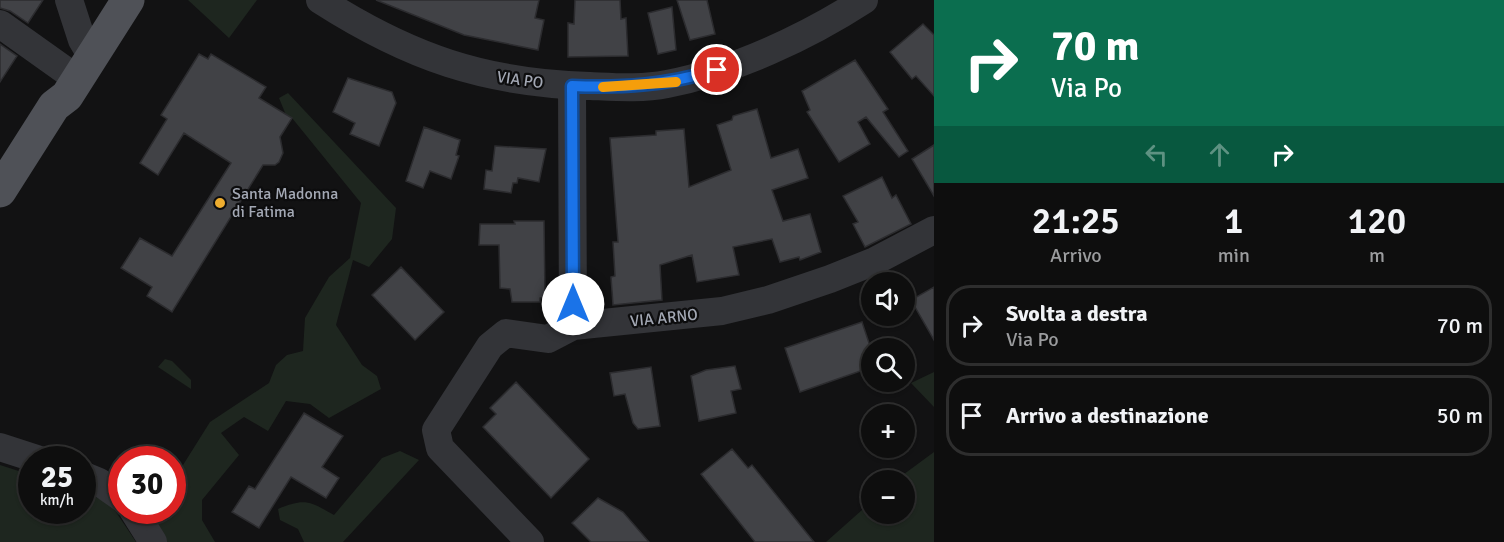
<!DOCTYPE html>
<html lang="it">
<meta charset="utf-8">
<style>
body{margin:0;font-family:Signika,sans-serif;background:#1c1c1c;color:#f1f3f6;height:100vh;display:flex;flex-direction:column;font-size:22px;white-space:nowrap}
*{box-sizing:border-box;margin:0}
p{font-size:20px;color:#9b9c9e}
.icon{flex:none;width:33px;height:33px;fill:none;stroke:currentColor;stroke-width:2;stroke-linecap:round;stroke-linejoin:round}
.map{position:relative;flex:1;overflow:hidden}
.details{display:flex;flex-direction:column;background:#0e0e0e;width:570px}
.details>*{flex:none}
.top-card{background:#0b6e4f;color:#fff;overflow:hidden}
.controls{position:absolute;left:861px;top:272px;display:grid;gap:12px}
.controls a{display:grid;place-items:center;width:54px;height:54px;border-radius:50%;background:#0e0e0e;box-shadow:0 2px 4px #0004,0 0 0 2px #2e2e2e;font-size:30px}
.speed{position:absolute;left:18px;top:446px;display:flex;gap:12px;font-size:30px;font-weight:700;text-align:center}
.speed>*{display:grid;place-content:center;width:78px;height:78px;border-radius:50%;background:#0e0e0e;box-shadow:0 2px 4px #0004,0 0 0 2px #2e2e2e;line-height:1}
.speed small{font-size:15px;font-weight:400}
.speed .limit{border:9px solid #d22;background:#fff;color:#111}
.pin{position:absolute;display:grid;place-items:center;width:51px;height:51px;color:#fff;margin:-26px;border:3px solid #fff;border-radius:50%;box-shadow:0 2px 6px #0007}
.me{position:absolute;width:66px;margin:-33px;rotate:0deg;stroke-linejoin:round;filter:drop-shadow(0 0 4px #0008)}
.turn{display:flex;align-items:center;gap:21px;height:126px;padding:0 18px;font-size:27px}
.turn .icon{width:78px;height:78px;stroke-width:2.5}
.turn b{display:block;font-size:42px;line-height:51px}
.lanes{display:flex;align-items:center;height:57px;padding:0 18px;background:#0003;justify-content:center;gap:30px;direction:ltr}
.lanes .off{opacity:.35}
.eta{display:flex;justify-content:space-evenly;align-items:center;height:102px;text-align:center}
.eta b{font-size:36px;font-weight:600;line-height:42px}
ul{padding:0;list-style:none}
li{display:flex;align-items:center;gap:18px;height:81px;margin:0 12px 9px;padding:0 6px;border:3px solid #2e2e2e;border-radius:24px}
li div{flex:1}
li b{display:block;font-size:22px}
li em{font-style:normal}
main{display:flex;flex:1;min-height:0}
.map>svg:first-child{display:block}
</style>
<main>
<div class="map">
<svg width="934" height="542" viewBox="0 0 934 542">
<rect width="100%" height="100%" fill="#121213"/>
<!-- green -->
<path fill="#1e261f" d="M188,0H257L229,38Z
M288,93L396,208L392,239L369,267L353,260L336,325L362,365L377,376L381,389L329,418L310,404L286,401L268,431L244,417L221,433L239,455L202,500V520L215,542H166L151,515L154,510H172L173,481L210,422L269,383L276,365L287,355L303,351L305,318L329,277L350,258L361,203L292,118L286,115L279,98Z
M165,359L172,361L191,380V389L158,367Z
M934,372V407L911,383Z
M400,451L419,460L343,542H304L298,529L280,520L278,509C305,498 309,501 334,515L382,458Z
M934,452V542H826L871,502L872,513H904V480H896Z
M0,465L31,475L32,510H82L83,490L112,506L136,542H0Z"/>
<!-- building -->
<path fill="#414246" stroke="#2c2c2f" stroke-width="1.5" d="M0,0H43L28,23L10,11L0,8Z
M376,0H539L535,18L544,20L538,50L464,35Z
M575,0H620L621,19L626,18L628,56L568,57V23L574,24Z
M677,0H707L715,34L690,40Z
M672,7L676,50L658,54L648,13Z
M923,24L934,35V96L916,76L912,79L890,52Z
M0,44L17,56L0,82Z
M199,54L208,59L211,54L266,87L259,98L292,118L280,137L283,153L279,162L275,165H263L172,312L147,296L152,287L121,268L140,238L172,256L231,163L184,133L158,175L140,163L167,119L161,115Z
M855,60L888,109L883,112L908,151L899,157L866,117L858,122L870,144L839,162L807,112L810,110L802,91Z
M348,78L392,92L396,103L379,146L350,134L355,123L333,112Z
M757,109L771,158L798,149L808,178L772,190L783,221L810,214L821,252L800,260L799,257L780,262L772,239L733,247L739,275L697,282L692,255L660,265L662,300L613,305L611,277L615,276L613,242H618L610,138L656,135V131L684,129L689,187L731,170L717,125L732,120L733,116Z
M424,127L460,140L456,155L459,156L451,179L430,171L423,188L406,181Z
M934,145V196L912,159Z
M495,146L546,149L539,182L518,178L517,183H513L511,193L484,189L486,170L492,171Z
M882,177L892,198L896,195L911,224L865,247L853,224L858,222L843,196Z
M514,221H544L545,297L540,298V302H512L510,289L500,288L499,245H479L480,224H515Z
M401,267L444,312L415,340L372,295Z
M934,287V340L911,300Z
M862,322L872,352V367L800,392L785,348Z
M735,366L741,389L731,391L736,413L699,421L691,376L706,370Z
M651,367L660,426L638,429L633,423L625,394L614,396L610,373Z
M516,382L589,459L551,498L483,427L496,414L490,408Z
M304,413L343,436L322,467L339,478L326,498L291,477L259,528L232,512L249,486L255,489Z
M732,449L748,468L752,465L814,542H755L701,474Z
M598,498L623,512L649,542H591L572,523Z"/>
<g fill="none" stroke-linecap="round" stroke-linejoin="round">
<!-- minor -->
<path stroke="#333438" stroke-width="28" d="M69,0L82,40L92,57
M320,0C409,57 484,83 590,86C615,87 642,89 667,84C734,71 807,37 864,0
M0,24L66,71
M572,86L573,326
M0,447L37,459
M82,475L99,482L122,498
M133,510L153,542
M530,542L440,448L436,430L490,346L506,333L548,339L573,326L722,311L768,300L830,279L875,261L934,230"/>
<!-- major -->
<path stroke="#4f5157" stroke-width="33" d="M0,191L54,106L67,96L128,0"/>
</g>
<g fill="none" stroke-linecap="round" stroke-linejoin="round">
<defs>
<path id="route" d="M573,304L572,86C625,88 666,85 717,70"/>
</defs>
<!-- route casing -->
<use href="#route" stroke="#114b97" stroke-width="15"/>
<!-- route -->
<use href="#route" stroke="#1a73e8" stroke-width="10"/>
<!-- slow -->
<path stroke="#f59e0b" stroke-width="10" d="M603,87L676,82"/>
</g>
<!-- markers -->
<circle fill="#eead2f" stroke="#0d0d0e" stroke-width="2" cx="220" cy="203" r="6"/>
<g text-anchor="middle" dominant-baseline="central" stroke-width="4.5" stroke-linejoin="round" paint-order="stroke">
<!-- street labels -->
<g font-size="16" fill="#a3a8b4" stroke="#0d0d0e">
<text transform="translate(520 80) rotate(8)">VIA PO</text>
<text transform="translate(664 318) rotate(-6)">VIA ARNO</text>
</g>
<!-- poi labels -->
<g font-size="16" fill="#a3a8b4" stroke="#0d0d0e" text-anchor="start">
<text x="232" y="194">Santa Madonna<tspan x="232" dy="18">di Fatima</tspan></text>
</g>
</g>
</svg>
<div class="controls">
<a><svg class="icon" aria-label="sound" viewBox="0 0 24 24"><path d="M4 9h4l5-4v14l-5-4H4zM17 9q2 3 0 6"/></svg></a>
<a><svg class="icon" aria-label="search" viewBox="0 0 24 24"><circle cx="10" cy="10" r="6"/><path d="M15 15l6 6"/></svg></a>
<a>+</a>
<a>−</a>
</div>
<div class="speed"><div>25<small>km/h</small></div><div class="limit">30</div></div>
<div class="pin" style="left:717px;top:70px;background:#d93025"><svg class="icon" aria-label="arrive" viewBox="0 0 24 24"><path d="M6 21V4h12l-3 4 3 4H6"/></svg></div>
<svg class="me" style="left:573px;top:304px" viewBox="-20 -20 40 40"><circle r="19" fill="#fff"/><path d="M0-13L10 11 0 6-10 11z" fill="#1a73e8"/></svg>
</div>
<section class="details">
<div class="top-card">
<div class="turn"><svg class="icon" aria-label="right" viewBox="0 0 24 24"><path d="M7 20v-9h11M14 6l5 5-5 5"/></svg><div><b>70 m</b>Via Po</div></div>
<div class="lanes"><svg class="icon off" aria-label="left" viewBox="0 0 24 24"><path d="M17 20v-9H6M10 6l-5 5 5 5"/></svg><svg class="icon off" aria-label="ahead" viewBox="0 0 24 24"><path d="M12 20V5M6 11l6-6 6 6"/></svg><svg class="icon" aria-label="right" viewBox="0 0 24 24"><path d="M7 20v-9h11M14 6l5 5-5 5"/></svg></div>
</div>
<div class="eta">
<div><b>21:25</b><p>Arrivo</p></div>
<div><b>1</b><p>min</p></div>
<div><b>120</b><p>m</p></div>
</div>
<ul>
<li><svg class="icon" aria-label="right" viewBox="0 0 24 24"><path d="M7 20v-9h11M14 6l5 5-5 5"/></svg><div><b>Svolta a destra</b><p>Via Po</p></div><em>70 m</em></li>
<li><svg class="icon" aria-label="arrive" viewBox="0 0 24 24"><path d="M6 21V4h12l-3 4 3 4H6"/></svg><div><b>Arrivo a destinazione</b></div><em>50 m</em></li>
</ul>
</section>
</main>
